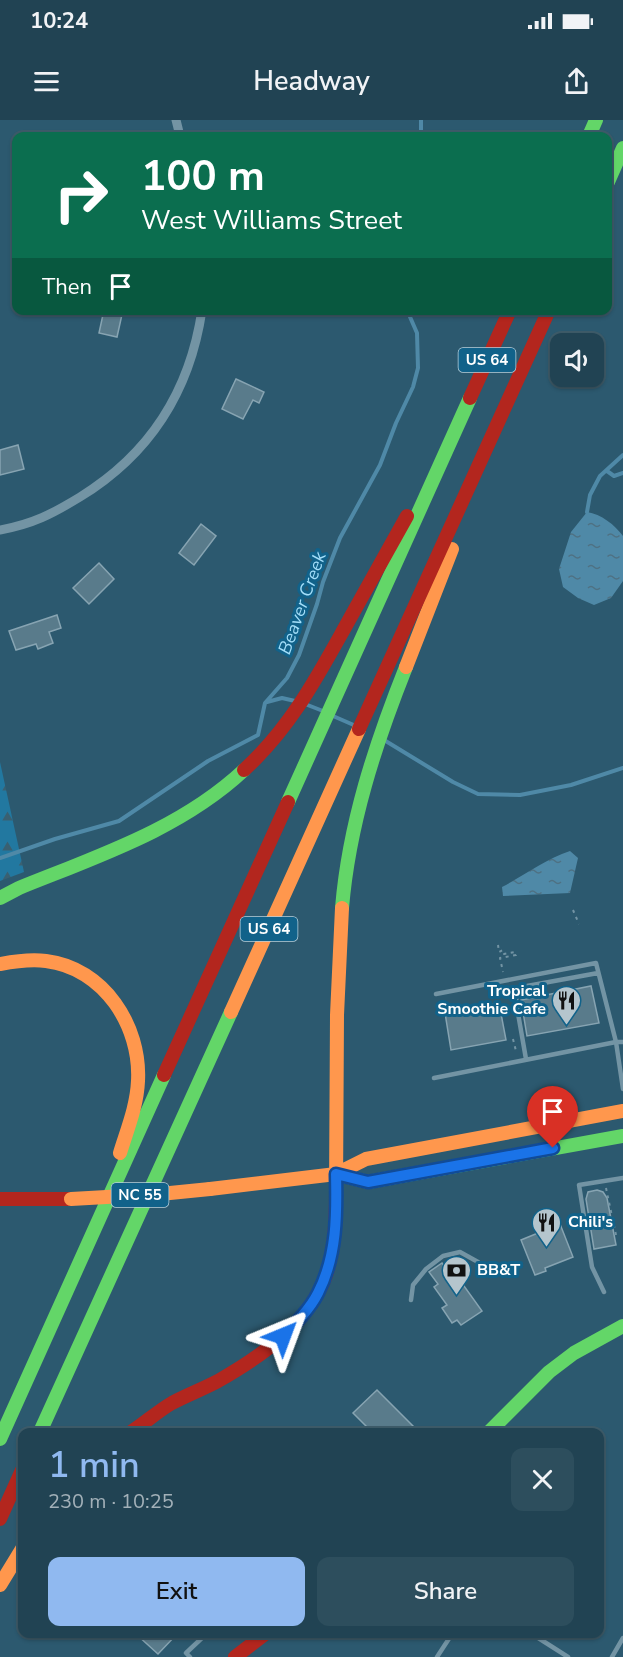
<!DOCTYPE html>
<meta charset="utf-8">
<style>
body{margin:0;font-family:"Nunito Sans",sans-serif;background:#2d4e5d;color:#f1f3f6;height:100vh;display:flex;flex-direction:column;font-size:22px;white-space:nowrap}
*{box-sizing:border-box;margin:0}
p{font-size:20px;color:#a2b0b8}
.icon{flex:none;width:33px;height:33px;fill:none;stroke:currentColor;stroke-width:2;stroke-linecap:round;stroke-linejoin:round}
.map{position:relative;flex:1;overflow:hidden}
.drawer{position:absolute;left:18px;top:1308px;width:586px;height:210px;display:flex;flex-direction:column;background:#214353;border-radius:12px;box-shadow:0 2px 4px #0004,0 0 0 2px #3e5c6a}
.drawer>*{flex:none}
.top-card{position:absolute;left:12px;top:12px;width:600px;height:183px;border-radius:12px;box-shadow:0 2px 4px #0004,0 0 0 2px #3e5c6a;background:#0b6e4f;color:#fff;overflow:hidden}
.tools{position:absolute;left:550px;top:213px;display:grid;gap:12px}
.tools a{display:grid;place-items:center;width:54px;height:54px;border-radius:12px;background:#214353;box-shadow:0 2px 4px #0004,0 0 0 2px #3e5c6a;font-size:30px}
.pin{position:absolute;display:grid;place-items:center;width:51px;height:51px;color:#fff;margin:-62px -26px;border-radius:50% 50% 50% 0;rotate:-45deg;box-shadow:0 0 6px #0007}
.pin .icon{rotate:45deg}
.me{position:absolute;width:66px;margin:-33px;rotate:44deg;stroke-linejoin:round;filter:drop-shadow(0 0 4px #0008)}
.turn{display:flex;align-items:center;gap:21px;height:126px;padding:0 30px;font-size:27px}
.turn .icon{width:78px;height:78px;stroke-width:2.5}
.turn b{display:block;font-size:42px;line-height:51px}
.then{display:flex;align-items:center;height:57px;padding:0 30px;background:#0003;gap:12px;font-size:22px}
.round{display:grid;place-items:center;flex:none;width:63px;height:63px;border-radius:12px;background:#2d4e5d}
.headline{display:flex;align-items:center;justify-content:space-between;height:102px;padding:0 30px}
h1{font-size:36px;font-weight:600;line-height:45px;color:#90b9f0}
.action{display:flex;gap:12px;margin-top:auto;padding:12px 30px}
.action a{flex:1;height:69px;border-radius:12px;background:#90b9f0;color:#111;font-size:24px;font-weight:600;line-height:69px;text-align:center}
.action a+a{background:#2d4e5d;color:#f1f3f6}
.status{display:flex;justify-content:space-between;align-items:center;height:42px;padding:0 30px;background:#214353;direction:ltr}
.status svg{height:16px;fill:currentColor}
header{display:flex;justify-content:space-between;align-items:center;height:78px;padding:0 30px;background:#214353;font-size:27px;font-weight:600}
.map>svg:first-child{display:block}
</style>
<div class="status"><b>10:24</b><svg viewBox="0 0 49 12"><path d="M0 12V9h3v3zM5 12V6h3v6zM10 12V3h3v9zM15 12V0h3v12zM26 1h20v11H26zM47 4h2v5h-2z"/></svg></div>
<header><svg class="icon" aria-label="menu" viewBox="0 0 24 24"><path d="M4 6h16M4 12h16M4 18h16"/></svg>Headway<svg class="icon" aria-label="share" viewBox="0 0 24 24"><path d="M12 15V3M7 8l5-5 5 5M5 13v7h14v-7"/></svg></header>
<div class="map">
<svg width="623" height="1537" viewBox="0 0 623 1537">
<defs>
<pattern id="forest-firs" width="22" height="20" patternUnits="userSpaceOnUse" patternTransform="scale(1.5)"><rect width="22" height="20" fill="#2278a0"/><path d="M5 1l3.5 6h-7zM16 11l3.5 6h-7z" fill="#396072"/></pattern>
<pattern id="water-ripples" width="26" height="14" patternUnits="userSpaceOnUse" patternTransform="scale(1.5)"><rect width="26" height="14" fill="#4f89a7"/><path d="M2 4q2-2 4 0t4 0M15 11q2-2 4 0t4 0" fill="none" stroke="#4e7183"/></pattern>
</defs>
<rect width="100%" height="100%" fill="#2c596f"/>
<!-- forest -->
<path fill="url(#forest-firs)" d="M0,642L24,752L0,761Z"/>
<!-- water -->
<path fill="url(#water-ripples)" d="M587,392C601,394 615,405 623,416V461L611,478L594,485L578,478L563,467L559,449L571,412Z
M570,731L578,738L570,773L503,776L502,767C525,755 546,739 570,731Z"/>
<g fill="none" stroke-linecap="round" stroke-linejoin="round">
<!-- stream -->
<path stroke="#4f89a7" stroke-width="4" d="M421,16V0
M607,351L614,356L623,353
M587,392L590,375L600,356L623,335
M267,582L282,578L295,581
M305,584L323,591
M333,596L356,606
M384,620L453,662L478,674L520,675L571,665L623,648
M0,738L55,719L119,701L208,641L258,615L265,583L287,558L299,535L317,484L323,462L340,418L380,345L396,303L413,267L418,248L417,213L407,190"/>
</g>
<!-- building -->
<path fill="#597b8b" stroke="#87a4b2" stroke-width="1.5" d="M104,190H123L117,217L99,213Z
M236,259L264,272L259,283L253,280L243,299L222,289Z
M18,325L24,349L0,355V330Z
M201,404L216,416L194,445L179,433Z
M99,443L114,459L89,484L73,468Z
M57,495L61,508L49,512L53,523L38,529L36,524L16,530L9,511Z
M591,866L599,903L527,916L521,880Z
M499,883L506,920L451,930L445,893Z
M597,1070L603,1072L607,1078L616,1125L594,1129L586,1079L588,1072Z
M560,1104L573,1137L545,1148L546,1151L535,1155L521,1120Z
M442,1143L450,1155L454,1152L482,1191L461,1205L457,1200L452,1203L442,1188L447,1185L434,1167L438,1164L429,1152Z
M377,1270L419,1312H372L353,1293Z
M136,1514H177L158,1534Z"/>
<g fill="none" stroke-linecap="round" stroke-linejoin="round">
<!-- path -->
<path stroke="#7394a4" stroke-width="2" stroke-dasharray="3 4.5" stroke-linecap="butt" d="M573,790L579,804
M498,825L499,832L503,830L504,834L515,832L516,835L500,838L503,852
M506,868L508,881
M513,919L516,931
M606,1068L616,1115"/>
<!-- lane -->
<path stroke="#7394a4" stroke-width="4.5" d="M436,874L596,843L616,922H623
M526,939L516,882L517,873L527,866L598,853
M434,958L616,922L623,969
M604,1172L592,1147L579,1065L623,1058
M411,1180L413,1165L426,1149L443,1136L460,1132L478,1142
M532,1514L568,1537
M190,1537L186,1533L203,1517L199,1514
M437,1537L452,1514
M612,1537L623,1518"/>
<!-- street -->
<path stroke="#7394a4" stroke-width="9" d="M176,0L180,16
M0,410C33,404 52,394 80,377C150,334 190,271 202,190"/>
<!-- fast -->
<path stroke="#63d668" stroke-width="14" d="M589,16L596,0
M608,62L623,28
M288,682L470,278
M0,778L19,768C98,736 181,709 244,650
M342,788C349,704 375,625 406,547
M336,1054L368,1062L623,1016
M40,1312L231,892
M489,1312L549,1252L574,1233L623,1206
M0,1319L164,955"/>
<!-- slow -->
<path stroke="#ff974d" stroke-width="14" d="M406,547L452,429
M0,844C16,841 30,839 46,841C104,848 141,906 138,961C137,986 127,1010 120,1033
M231,892L359,609
M210,1069L336,1054L366,1039L623,991
M336,1072L337,895L342,788
M0,1465L22,1429"/>
<!-- jam -->
<path stroke="#b3261e" stroke-width="14" d="M470,278L510,190
M359,609L549,190
M244,650C289,609 315,561 344,509C365,471 386,434 407,396
M164,955L288,682
M0,1079H71
M131,1312C145,1303 158,1291 172,1283C187,1275 203,1269 218,1261C260,1237 307,1205 325,1158C335,1130 336,1101 336,1072
M0,1399L22,1350
M235,1537L265,1514"/>
<!-- slow-bridge -->
<path stroke="#ff974d" stroke-width="14" d="M71,1079L160,1074L210,1069"/>
</g>
<g fill="none" stroke-linecap="round" stroke-linejoin="round">
<defs>
<path id="route" d="M283,1216C296,1203 310,1189 318,1173C337,1136 337,1094 336,1054L368,1062L553,1028"/>
</defs>
<!-- route casing -->
<use href="#route" stroke="#114b97" stroke-width="15"/>
<!-- route -->
<use href="#route" stroke="#1a73e8" stroke-width="10"/>
</g>
<!-- icons -->
<defs>
<symbol id="restaurant-pin" viewBox="-11 -11 22 30"><path d="M0 17L-7.5 6A9.5 9.5 0 1 1 7.5 6Z" fill="#b5c5cd" stroke="#11628a"/><path d="M-5-6h1v4h1v-4h1v4h1v-4h1v5L-1.5 .5V6h-2V.5L-5-1ZM5-6V6H3V1.5H1.5Q1.5-4 5-6Z" fill="#111"/></symbol>
<symbol id="bank-pin" viewBox="-11 -11 22 30"><path d="M0 17L-7.5 6A9.5 9.5 0 1 1 7.5 6Z" fill="#b5c5cd" stroke="#11628a"/><path d="M-6-4H6V4H-6ZM0-2.3a2.3 2.3 0 1 0 0 4.6a2.3 2.3 0 1 0 0-4.6Z" fill="#111"/></symbol>
</defs>
<g fill-rule="evenodd">
<use href="#restaurant-pin" x="550" y="864" width="33" height="45"/>
<use href="#restaurant-pin" x="530" y="1086" width="33" height="45"/>
<use href="#bank-pin" x="440" y="1134" width="33" height="45"/>
</g>
<g text-anchor="middle" dominant-baseline="central" stroke-width="6" stroke-linejoin="round" paint-order="stroke">
<!-- shield labels -->
<g fill="#11628a" stroke="#b8d0dc" stroke-width="1.5">
<rect x="458.5" y="228" width="57" height="24" rx="4.5"/>
<rect x="240.5" y="797" width="57" height="24" rx="4.5"/>
<rect x="111.5" y="1063" width="57" height="24" rx="4.5"/>
</g>
<g font-size="15" font-weight="bold" fill="#fff">
<text x="487" y="240">US 64</text>
<text x="269" y="809">US 64</text>
<text x="140" y="1075">NC 55</text>
</g>
<!-- poi labels -->
<g font-size="16" font-weight="bold" fill="#fff" stroke="#11628a" text-anchor="start">
<text x="546" y="871" text-anchor="end">Tropical<tspan x="546" dy="18">Smoothie Cafe</tspan></text>
<text x="568" y="1102">Chili's</text>
<text x="477" y="1150">BB&amp;T</text>
</g>
<!-- water labels -->
<g font-size="18" font-style="italic" fill="#a3def9" stroke="#11628a">
<text transform="translate(302 483) rotate(-70)">Beaver Creek</text>
</g>
</g>
</svg>
<div class="tools">
<a><svg class="icon" aria-label="sound" viewBox="0 0 24 24"><path d="M4 9h4l5-4v14l-5-4H4zM17 9q2 3 0 6"/></svg></a>
</div>
<div class="pin" style="left:553px;top:1028px;background:#d93025"><svg class="icon" aria-label="arrive" viewBox="0 0 24 24"><path d="M6 21V4h12l-3 4 3 4H6"/></svg></div>
<svg class="me" style="left:283px;top:1216px" viewBox="-20 -20 40 40"><path d="M0-17L14 15 0 8-14 15z" fill="#1a73e8" stroke="#fff" stroke-width="4"/></svg>
<div class="top-card">
<div class="turn"><svg class="icon" aria-label="right" viewBox="0 0 24 24"><path d="M7 20v-9h11M14 6l5 5-5 5"/></svg><div><b>100 m</b>West Williams Street</div></div>
<div class="then">Then<svg class="icon" aria-label="arrive" viewBox="0 0 24 24"><path d="M6 21V4h12l-3 4 3 4H6"/></svg></div>
</div>
<section class="drawer">
<div class="headline"><div><h1>1 min</h1><p>230 m · 10:25</p></div><a class="round"><svg class="icon" aria-label="close" viewBox="0 0 24 24"><path d="M6 6l12 12M18 6L6 18"/></svg></a></div>
<div class="action"><a>Exit</a><a>Share</a></div>
</section>
</div>
